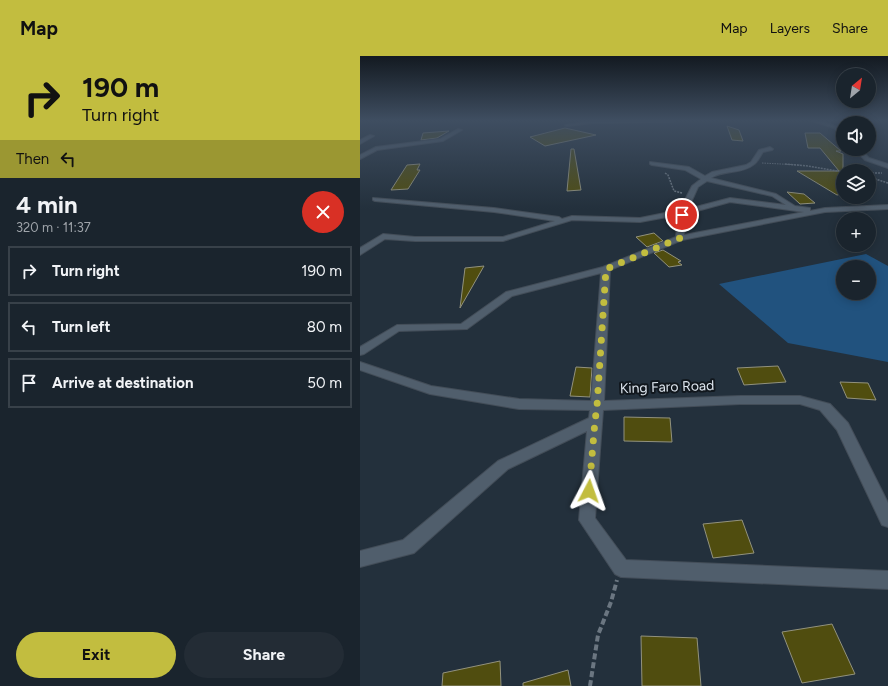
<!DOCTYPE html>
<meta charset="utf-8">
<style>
body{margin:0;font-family:Figtree,sans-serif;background:#232c35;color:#f1f3f6;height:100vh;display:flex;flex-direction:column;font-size:15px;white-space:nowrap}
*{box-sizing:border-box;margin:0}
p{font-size:13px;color:#9fa4aa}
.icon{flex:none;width:22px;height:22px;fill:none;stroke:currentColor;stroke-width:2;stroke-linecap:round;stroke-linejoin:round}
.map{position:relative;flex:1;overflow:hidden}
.sheet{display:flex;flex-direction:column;background:#1a242d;width:360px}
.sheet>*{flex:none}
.banner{background:#c2bd3f;color:#111;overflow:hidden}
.needle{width:26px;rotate:30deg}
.fabs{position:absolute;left:476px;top:12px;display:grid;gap:8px}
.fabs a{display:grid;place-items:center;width:40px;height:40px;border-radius:50%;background:#1a242d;box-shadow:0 2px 10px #0003,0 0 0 1px #384149;font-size:20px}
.pin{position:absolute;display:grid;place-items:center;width:34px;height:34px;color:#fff;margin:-17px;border:2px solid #fff;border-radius:50%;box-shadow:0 1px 4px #0007}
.me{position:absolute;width:44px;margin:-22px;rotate:4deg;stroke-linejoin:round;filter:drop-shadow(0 0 3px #0008)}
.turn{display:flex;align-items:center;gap:14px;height:84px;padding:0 16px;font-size:18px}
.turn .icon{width:52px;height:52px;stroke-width:2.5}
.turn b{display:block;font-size:28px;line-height:34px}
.then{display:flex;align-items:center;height:38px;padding:0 16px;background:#0003;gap:8px;font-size:15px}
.round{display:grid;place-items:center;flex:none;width:42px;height:42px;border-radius:21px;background:#232c35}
.overview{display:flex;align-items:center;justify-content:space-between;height:68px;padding:0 16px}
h1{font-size:24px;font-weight:700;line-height:30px}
.action{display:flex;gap:8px;margin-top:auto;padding:8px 16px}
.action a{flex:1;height:46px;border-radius:24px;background:#c2bd3f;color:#111;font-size:16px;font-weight:700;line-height:46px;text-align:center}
.action a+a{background:#232c35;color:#f1f3f6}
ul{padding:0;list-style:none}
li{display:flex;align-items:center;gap:12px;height:50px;margin:0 8px 6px;padding:0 8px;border:2px solid #384149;border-radius:0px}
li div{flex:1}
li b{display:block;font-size:15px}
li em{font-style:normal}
header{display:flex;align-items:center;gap:24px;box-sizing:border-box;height:56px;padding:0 20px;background:#c2bd3f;color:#111}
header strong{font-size:19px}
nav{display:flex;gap:22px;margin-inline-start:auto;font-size:14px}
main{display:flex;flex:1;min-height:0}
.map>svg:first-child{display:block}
</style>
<header>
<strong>Map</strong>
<nav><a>Map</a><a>Layers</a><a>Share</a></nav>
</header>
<main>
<section class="sheet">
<div class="banner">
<div class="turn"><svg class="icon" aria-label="right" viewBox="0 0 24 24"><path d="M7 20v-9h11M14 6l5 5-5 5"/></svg><div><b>190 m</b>Turn right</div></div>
<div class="then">Then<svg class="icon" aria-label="left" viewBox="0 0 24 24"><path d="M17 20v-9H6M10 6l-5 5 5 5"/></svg></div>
</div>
<div class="overview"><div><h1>4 min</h1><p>320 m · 11:37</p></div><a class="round" style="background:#d93025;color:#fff"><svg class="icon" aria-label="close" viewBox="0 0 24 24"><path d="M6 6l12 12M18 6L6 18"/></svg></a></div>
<ul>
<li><svg class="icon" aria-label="right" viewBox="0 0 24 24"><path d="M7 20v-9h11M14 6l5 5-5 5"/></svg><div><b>Turn right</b></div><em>190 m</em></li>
<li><svg class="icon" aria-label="left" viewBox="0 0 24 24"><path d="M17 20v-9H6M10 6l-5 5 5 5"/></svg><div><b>Turn left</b></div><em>80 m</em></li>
<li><svg class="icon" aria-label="arrive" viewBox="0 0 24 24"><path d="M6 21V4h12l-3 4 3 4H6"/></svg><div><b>Arrive at destination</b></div><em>50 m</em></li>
</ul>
<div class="action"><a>Exit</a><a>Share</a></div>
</section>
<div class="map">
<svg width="528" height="630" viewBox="0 0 528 630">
<rect width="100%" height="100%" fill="#23303c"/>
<!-- green -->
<path fill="#21527e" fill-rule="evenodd" d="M506,198L528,210V306L428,287L359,228ZM483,211H509V237H483Z"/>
<!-- building -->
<path fill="#504d0f" stroke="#92927e" d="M367,70L379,74L383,85L372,84Z
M205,72L236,79L185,90L170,81Z
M89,75L77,82L61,84L63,77Z
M445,77H460L481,95H476L483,98V138L477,139L437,115H479L460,92H448Z
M211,93H214L221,134L207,135Z
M60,108L57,114H60L48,133L31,134L47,109Z
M427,136L444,138L455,147L440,148Z
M294,177L303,185L287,191L276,181Z
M303,194L321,205L318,206L322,209L309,211L294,197Z
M124,210L100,252L105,212Z
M418,310L426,326L384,329L377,312Z
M216,311L232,312L230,341L210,340Z
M480,326L508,327L516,344L487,342Z
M264,361L310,362L312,386L264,385Z
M382,464L394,497L353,502L343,468Z
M472,568L495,618L442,627L422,576Z
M281,580L337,582L341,630H282Z
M140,605L141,630H82L83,617Z
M208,614L211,630H163V627Z"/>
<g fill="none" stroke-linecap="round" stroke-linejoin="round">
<defs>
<path id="minor" d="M230,65H315L313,66L232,67L207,70L205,69Z
M452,65C463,65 475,68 483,76V80L474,72Z
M98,73L102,74L83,85L17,94L0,103V99L16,91L80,83Z
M10,79L14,80L0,88V84Z
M410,91L413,93L412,94L403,96C400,100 398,106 393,109C382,118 363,114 351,122L416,138L435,150L450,152V155L465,152L528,149V153L465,156L322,184L250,214L244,345L380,340H440L470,348L488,367L528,447V471L522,469L477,374L460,354L440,348H380L243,354L235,462L266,504L528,515V533L261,521L255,518L219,464L227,375L148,413L54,497L0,511V495L43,484L138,405L229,362L230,354L159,353L70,338L0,314V306L71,330L159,343L231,345L241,217L152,240L107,273L39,275L4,298L0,299V291L37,269L101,268L146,236L243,211L316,181L318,159L280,166L212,164L143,185H55L25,183L0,199V192L23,178L55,181H143L195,165L134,156L15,145L13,144V142L134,152L199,161L202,163L212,160L280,162L320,154L332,130L341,123L325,114L292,109L290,108V106L329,111L345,120L352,116L386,109L391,106L399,94ZM347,125L412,140L426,149L370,142L328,153L338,131ZM370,146L444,156L324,179L326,158Z
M494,93H500L509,102L528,108V112L505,104Z"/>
</defs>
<!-- minor casing -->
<use href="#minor" stroke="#434d58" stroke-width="2"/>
<!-- path-far2 -->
<path stroke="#6b7681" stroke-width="1" stroke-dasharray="1.5 1" stroke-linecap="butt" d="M402,107L440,109"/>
<!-- path-far1 -->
<path stroke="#6b7681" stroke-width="1.5" stroke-dasharray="2 1" stroke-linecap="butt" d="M425,108L448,110L483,116
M305,117L308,119L314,135L322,137
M509,117H522
M509,121L528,127"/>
<!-- path -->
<path stroke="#6b7681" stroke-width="4" stroke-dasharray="6 3" stroke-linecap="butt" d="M230,630L238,579L251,546L257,524"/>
<!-- minor -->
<use href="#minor" fill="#505e6c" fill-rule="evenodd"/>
</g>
<!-- sky -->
<linearGradient id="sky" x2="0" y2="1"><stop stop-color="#131a21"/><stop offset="0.42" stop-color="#3f4e61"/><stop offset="1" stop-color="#3f4e61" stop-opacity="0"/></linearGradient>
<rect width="528" height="153" fill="url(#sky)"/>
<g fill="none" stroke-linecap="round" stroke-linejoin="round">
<!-- route -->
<path stroke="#c2bd3f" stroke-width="7" stroke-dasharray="0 12.6" d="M229,435L235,365L237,350L246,213L320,182L322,159"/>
</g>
<g text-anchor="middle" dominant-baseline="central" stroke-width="4" stroke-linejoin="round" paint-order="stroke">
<!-- street labels -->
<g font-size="14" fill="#dfe7f0" stroke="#11171d">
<text transform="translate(307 331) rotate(-2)">King Faro Road</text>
</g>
</g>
</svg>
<div class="fabs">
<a><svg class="needle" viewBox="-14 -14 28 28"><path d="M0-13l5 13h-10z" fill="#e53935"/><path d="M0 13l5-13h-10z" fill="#9fa4aa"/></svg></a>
<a><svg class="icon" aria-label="sound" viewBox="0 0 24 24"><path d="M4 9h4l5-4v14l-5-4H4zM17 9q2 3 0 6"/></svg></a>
<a><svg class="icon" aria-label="layers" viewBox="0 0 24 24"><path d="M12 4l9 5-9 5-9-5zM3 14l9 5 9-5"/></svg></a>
<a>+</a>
<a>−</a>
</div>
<div class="pin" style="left:322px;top:159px;background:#d93025"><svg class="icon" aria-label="arrive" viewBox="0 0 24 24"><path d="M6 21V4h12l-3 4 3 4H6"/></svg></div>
<svg class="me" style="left:229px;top:435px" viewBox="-20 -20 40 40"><path d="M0-17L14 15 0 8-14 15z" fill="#c2bd3f" stroke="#fff" stroke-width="4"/></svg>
</div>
</main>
